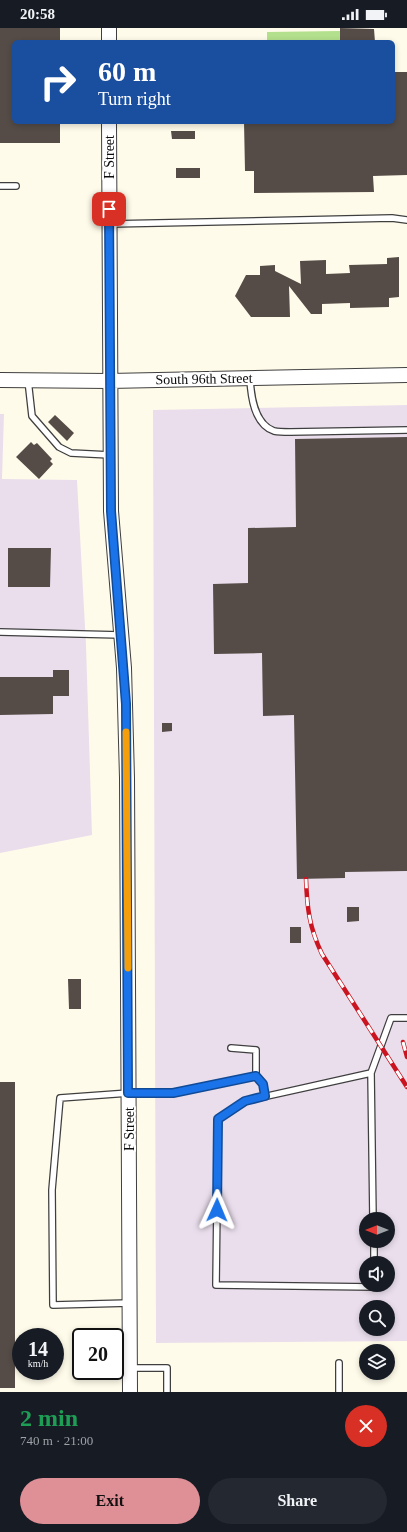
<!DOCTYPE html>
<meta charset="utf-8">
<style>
body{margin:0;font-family:"Times New Roman",serif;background:#242831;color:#f1f3f6;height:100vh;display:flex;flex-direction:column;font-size:15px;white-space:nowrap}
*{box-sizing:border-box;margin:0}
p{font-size:13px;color:#9ea1a6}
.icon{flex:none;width:22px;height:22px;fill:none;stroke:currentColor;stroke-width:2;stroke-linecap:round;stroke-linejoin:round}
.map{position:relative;height:1364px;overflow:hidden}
.drawer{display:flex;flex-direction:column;background:#171b24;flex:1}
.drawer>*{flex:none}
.hud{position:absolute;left:12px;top:12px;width:383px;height:84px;border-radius:6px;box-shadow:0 2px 6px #0003;background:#1a4fa0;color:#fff;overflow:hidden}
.needle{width:26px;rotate:270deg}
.fabs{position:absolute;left:359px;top:1184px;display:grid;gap:8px}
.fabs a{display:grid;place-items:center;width:36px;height:36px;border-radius:50%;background:#171b24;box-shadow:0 2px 6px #0003;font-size:20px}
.speed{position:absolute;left:12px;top:1300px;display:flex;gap:8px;font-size:20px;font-weight:700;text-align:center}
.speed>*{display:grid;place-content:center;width:52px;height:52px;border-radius:50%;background:#171b24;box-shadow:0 2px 6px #0003;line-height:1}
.speed small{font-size:10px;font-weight:400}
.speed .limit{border:2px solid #111;border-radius:6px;background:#fff;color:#111}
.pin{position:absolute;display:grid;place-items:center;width:34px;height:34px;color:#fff;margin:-17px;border-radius:8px;box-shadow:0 2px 6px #0006}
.me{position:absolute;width:44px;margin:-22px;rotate:1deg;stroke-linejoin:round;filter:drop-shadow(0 0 3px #0008)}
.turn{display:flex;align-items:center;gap:14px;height:84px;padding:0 20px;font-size:18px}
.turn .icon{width:52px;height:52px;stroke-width:2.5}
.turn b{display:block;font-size:28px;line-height:34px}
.round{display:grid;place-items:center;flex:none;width:42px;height:42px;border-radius:21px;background:#242831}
.overview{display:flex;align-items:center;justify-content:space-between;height:68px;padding:0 20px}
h1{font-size:24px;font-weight:700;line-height:30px;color:#1e9e55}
.primary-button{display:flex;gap:8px;margin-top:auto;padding:8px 20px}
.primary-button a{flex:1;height:46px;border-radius:24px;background:#df8f96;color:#111;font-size:16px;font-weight:700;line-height:46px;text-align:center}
.primary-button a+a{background:#242831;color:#f1f3f6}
.status{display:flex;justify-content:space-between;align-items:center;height:28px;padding:0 20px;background:#171b24;direction:ltr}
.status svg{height:11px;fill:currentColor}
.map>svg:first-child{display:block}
</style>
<div class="status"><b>20:58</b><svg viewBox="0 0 49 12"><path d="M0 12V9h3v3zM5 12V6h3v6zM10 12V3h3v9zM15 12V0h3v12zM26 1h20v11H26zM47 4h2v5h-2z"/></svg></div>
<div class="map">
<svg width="407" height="1364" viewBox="0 0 407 1364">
<rect width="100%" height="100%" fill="#fffbea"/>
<!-- industrial -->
<path fill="#eadeec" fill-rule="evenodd" d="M407,377V1313L156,1315L153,382ZM366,1191H388V1213H366ZM366,1235H388V1257H366ZM366,1279H388V1301H366Z
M0,386H4L2,451L77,452L86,617L92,807L0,825Z"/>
<!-- forest -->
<path fill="#b3e08d" d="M340,3V14H267V4Z"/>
<!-- building -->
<path fill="#554c47" d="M0,0H60V14H14V94H60V115H0Z
M340,0L374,1L375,14H340Z
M393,44H407V147L373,148L374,164L254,165V143H245L244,94H393Z
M171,103H195V111H172Z
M176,140H200V150H176Z
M399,229V269L389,270V279L350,280V275L322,276V286H311L289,258L290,289H251L235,268L246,247H260V238L275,237V243L301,256L300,233L326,232V246L350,245L349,237L387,236V230Z
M55,387L74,405L67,413L48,394Z
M407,409V843L345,844V850L297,851L294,687L263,688L262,625L214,626L213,556L248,555V500L296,499L295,411Z
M31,414L34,417L37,415L52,431L50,433L53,436L39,451L16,429Z
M8,520H51L50,559H8Z
M53,642H69V668H53V686L0,687V649H53Z
M162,695H172V703L162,704Z
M347,879H359V893L347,894Z
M290,899H301V915H290Z
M68,951H81V981H69Z
M0,1054H15V1360H0Z"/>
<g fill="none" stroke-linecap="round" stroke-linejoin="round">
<defs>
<path id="service" d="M0,158H16
M109,196L392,190L407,192
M250,351C251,368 254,396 274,403C279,404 285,404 290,404L407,402
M28,352L32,388L59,419L71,425L110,427
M0,604L121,607
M231,1020L256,1022V1048L263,1056L265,1068
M371,1045L245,1073L218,1091L216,1257L375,1259V1257
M373,1191L371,1045L391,990H407
M374,1213V1235
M130,1275L53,1277L52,1162L60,1070L129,1065H173L256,1048
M130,1340H167V1364
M339,1364V1335"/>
<path id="tertiary" d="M109,0V14
M109,94L111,483L124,640L127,750L130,1364
M0,352L109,353L407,347"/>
</defs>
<!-- service casing -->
<use href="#service" stroke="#3f3f3f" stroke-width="8"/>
<!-- tertiary casing -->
<use href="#tertiary" stroke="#3f3f3f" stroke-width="16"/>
<!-- service -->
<use href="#service" stroke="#fff" stroke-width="5.5"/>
<!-- tertiary -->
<use href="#tertiary" stroke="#fff" stroke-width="14"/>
<defs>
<path id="rail" d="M306,851C307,879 309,899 322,926L407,1059
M403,1014L407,1029"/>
</defs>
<!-- rail casing -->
<use href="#rail" stroke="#ca1520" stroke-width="4.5"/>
<!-- rail -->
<use href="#rail" stroke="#fff" stroke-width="3" stroke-dasharray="9" stroke-linecap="butt"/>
</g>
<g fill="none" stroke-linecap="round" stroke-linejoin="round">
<defs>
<path id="route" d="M109,181L111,483L126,676L128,1065H173L256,1048L263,1056L265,1068L245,1073L218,1091L217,1182"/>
</defs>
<!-- route casing -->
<use href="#route" stroke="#114b97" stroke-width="10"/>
<!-- route -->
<use href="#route" stroke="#1a73e8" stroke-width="7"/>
<!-- slow -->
<path stroke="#f59e0b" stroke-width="7" d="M126,704L128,940"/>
</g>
<g text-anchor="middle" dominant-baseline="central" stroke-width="4" stroke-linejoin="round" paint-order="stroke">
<!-- street labels -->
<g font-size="14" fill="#0c0c0c" stroke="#fff">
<text transform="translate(109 129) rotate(-90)">F Street</text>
<text transform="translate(204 351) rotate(-1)">South 96th Street</text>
<text transform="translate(129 1101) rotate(-90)">F Street</text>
</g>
</g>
</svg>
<div class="fabs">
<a><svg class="needle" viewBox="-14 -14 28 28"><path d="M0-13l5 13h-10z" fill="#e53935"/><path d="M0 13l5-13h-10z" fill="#9ea1a6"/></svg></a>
<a><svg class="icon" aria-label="sound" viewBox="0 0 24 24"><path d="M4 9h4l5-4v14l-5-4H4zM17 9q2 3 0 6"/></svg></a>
<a><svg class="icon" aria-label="search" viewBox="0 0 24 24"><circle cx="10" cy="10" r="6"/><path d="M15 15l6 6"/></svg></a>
<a><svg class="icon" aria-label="layers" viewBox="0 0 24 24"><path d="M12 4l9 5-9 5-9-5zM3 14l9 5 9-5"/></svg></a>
</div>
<div class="speed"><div>14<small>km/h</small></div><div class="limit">20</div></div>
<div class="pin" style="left:109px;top:181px;background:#d93025"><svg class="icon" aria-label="arrive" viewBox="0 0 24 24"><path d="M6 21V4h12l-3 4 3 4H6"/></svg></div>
<svg class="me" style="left:217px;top:1182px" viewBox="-20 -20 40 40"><path d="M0-17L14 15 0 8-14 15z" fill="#1a73e8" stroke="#fff" stroke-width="4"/></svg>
<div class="hud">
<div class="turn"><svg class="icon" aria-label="right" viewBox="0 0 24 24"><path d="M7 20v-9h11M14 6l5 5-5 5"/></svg><div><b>60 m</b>Turn right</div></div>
</div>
</div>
<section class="drawer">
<div class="overview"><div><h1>2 min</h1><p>740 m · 21:00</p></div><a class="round" style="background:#d93025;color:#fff"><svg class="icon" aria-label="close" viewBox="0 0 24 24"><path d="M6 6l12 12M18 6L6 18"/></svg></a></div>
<div class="primary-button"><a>Exit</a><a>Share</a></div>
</section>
